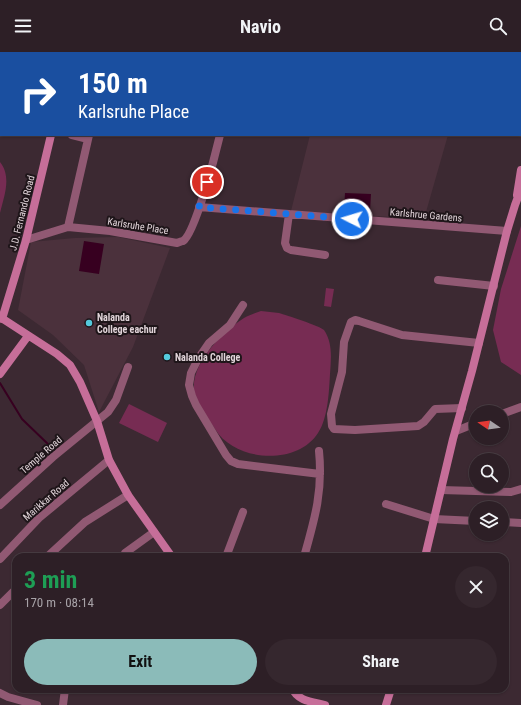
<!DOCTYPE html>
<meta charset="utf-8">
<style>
body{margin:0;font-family:"Roboto Condensed",sans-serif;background:#35272e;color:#f1f3f6;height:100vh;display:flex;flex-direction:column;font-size:15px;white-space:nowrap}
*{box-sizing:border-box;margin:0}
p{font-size:13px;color:#a7a2a7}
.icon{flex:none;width:22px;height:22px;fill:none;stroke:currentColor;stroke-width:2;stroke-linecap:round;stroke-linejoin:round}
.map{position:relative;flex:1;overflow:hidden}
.sheet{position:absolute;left:12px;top:501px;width:497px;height:140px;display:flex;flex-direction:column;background:#2d1f26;border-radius:12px;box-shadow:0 1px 3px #0004,0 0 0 1px #483d43}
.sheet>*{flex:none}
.top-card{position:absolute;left:0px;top:0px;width:521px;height:84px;box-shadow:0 1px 3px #0004,0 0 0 1px #483d43;background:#1a4fa0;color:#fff;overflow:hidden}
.needle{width:26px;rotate:283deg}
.controls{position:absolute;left:469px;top:353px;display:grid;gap:8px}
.controls a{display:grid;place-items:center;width:40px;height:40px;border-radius:50%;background:#2d1f26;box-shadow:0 1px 3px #0004,0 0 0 1px #483d43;font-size:20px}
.pin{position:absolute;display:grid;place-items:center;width:34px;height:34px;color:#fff;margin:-17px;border:2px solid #fff;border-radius:50%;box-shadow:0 1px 4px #0007}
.me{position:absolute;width:44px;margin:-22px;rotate:275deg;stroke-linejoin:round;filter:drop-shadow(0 0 3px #0008)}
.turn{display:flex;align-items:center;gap:14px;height:84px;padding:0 12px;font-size:18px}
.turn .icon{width:52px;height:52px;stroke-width:2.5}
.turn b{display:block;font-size:28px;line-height:34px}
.round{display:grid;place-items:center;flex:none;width:42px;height:42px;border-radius:21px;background:#35272e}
.overview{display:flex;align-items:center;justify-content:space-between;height:68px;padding:0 12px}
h1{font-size:24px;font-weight:700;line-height:30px;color:#1e9e55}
.cta{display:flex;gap:8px;margin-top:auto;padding:8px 12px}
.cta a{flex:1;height:46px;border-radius:24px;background:#8bbbb9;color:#111;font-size:16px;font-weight:700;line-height:46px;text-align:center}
.cta a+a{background:#35272e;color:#f1f3f6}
header{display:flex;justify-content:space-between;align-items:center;height:52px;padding:0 12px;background:#2d1f26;font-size:18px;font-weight:700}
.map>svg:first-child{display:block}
</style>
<header><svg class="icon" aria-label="menu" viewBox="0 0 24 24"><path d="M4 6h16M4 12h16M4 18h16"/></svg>Navio<svg class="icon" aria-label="search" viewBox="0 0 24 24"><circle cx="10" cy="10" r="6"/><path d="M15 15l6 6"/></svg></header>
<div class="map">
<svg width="521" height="653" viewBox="0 0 521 653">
<rect width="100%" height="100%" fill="#3c2932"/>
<!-- built -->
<path fill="#4b313c" d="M310,83H448L424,167L291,159Z
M118,185L170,196L133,295L99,360L84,313L53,283L18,258L31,190L75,186Z"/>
<!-- green -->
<path fill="#772c53" d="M0,110C12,125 4,144 0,161Z
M521,174V323L501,310L493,278L501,237Z
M326,236L334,237L331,255L324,254Z
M261,259C267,260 273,260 279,261C286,263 320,274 324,278C333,291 331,307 330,322C329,340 328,366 318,381C297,414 235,410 215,377C209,368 197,352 195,343C187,315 223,279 244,266C249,263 255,261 261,259Z
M129,352L167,371L158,390L119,371Z"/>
<!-- water -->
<path fill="#370020" d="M345,141L371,142L370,159L344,157Z
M84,189L104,192L99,222L79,219Z"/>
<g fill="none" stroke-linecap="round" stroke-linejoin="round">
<!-- stream -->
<path stroke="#370020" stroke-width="2" d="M0,331L22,367L50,394"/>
<!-- street -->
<path stroke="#915973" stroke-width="8" d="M25,1L26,0
M106,1L107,0
M72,83L88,87
M199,155L507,179
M289,162L285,191L287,196L291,198L325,203
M68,175L89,83
M26,188L68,175L110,179L177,191C177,191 182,189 183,189C195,182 216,100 220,83
M438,228L494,234
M243,253L230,273L209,291L198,307L191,321L189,333L192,344L196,353L226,403L231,409L238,412L320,422
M462,356L435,357L424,370L418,374L355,378L334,377L332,374L331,362L342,320L344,290L351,270L355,268L359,269L402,283L479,291
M502,362L521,355
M456,379L476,371
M441,438L511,440L521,437
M386,452L434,467L476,469
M0,453L53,405L108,360L116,348L128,315
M502,470L521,471
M47,505L85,470L128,443
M124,505L125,501L154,480
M226,505L243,460
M304,505C315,466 323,439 319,399
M0,507L39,466L109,408
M0,553L16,537
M0,641L8,645L37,653
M63,653L65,637"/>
<!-- secondary -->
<path stroke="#c66e99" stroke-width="8" d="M68,1V0
M517,143L521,118
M0,265L57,302L70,313L80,330L97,369L109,408L128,443L172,505
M2,267L26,188L51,83
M0,322L28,284
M425,505L453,387L472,319L507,179L515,153L521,137
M293,637C297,649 314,650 325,653
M386,653L391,637"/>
<!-- highway -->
<path stroke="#f7a5cb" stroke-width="12" d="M243,0L247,1
M294,0L298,1
M520,61H521
M520,75H521"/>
</g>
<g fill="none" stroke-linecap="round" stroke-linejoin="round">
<!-- route -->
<path stroke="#1a73e8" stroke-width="7" stroke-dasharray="0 12.6" d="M207,130L199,155L352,167"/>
</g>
<!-- markers -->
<g fill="#54cadd" stroke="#1e1519" stroke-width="1.5">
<circle cx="89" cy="271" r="4"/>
<circle cx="167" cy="305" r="4"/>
</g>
<g text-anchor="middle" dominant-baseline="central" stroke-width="4" stroke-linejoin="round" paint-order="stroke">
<!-- street labels -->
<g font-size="10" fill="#e1d4d9" stroke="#1e1519">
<text transform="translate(22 161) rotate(-76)">J.D. Fernando Road</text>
<text transform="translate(426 163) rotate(5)">Karlshrue Gardens</text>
<text transform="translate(138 174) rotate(9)">Karlsruhe Place</text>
<text transform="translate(41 403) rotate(-41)">Temple Road</text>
<text transform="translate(46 448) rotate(-41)">Marikkar Road</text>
</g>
<!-- poi labels -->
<g font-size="10" font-weight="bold" fill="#e1d4d9" stroke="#1e1519" text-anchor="start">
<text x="97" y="265">Nalanda<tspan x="97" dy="12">College eachur</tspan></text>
<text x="175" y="305">Nalanda College</text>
</g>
</g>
</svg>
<div class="controls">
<a><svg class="needle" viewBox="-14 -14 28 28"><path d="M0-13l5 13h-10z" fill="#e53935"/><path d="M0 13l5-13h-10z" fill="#a7a2a7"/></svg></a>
<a><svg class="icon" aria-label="search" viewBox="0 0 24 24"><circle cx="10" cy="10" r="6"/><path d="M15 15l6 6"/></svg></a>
<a><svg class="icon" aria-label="layers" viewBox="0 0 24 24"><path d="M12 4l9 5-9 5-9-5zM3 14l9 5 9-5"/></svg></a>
</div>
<div class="pin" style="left:207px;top:130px;background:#d93025"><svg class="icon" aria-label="arrive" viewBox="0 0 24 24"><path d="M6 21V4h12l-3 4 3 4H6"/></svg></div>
<svg class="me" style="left:352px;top:167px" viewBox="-20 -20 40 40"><circle r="17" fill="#1a73e8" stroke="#fff" stroke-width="3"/><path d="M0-11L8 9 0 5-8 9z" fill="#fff"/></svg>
<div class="top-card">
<div class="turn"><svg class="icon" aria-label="right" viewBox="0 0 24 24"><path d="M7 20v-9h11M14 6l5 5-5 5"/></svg><div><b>150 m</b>Karlsruhe Place</div></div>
</div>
<section class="sheet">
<div class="overview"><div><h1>3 min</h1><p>170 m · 08:14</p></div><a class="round"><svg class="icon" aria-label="close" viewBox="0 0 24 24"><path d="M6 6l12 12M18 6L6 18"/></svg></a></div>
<div class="cta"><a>Exit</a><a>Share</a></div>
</section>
</div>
